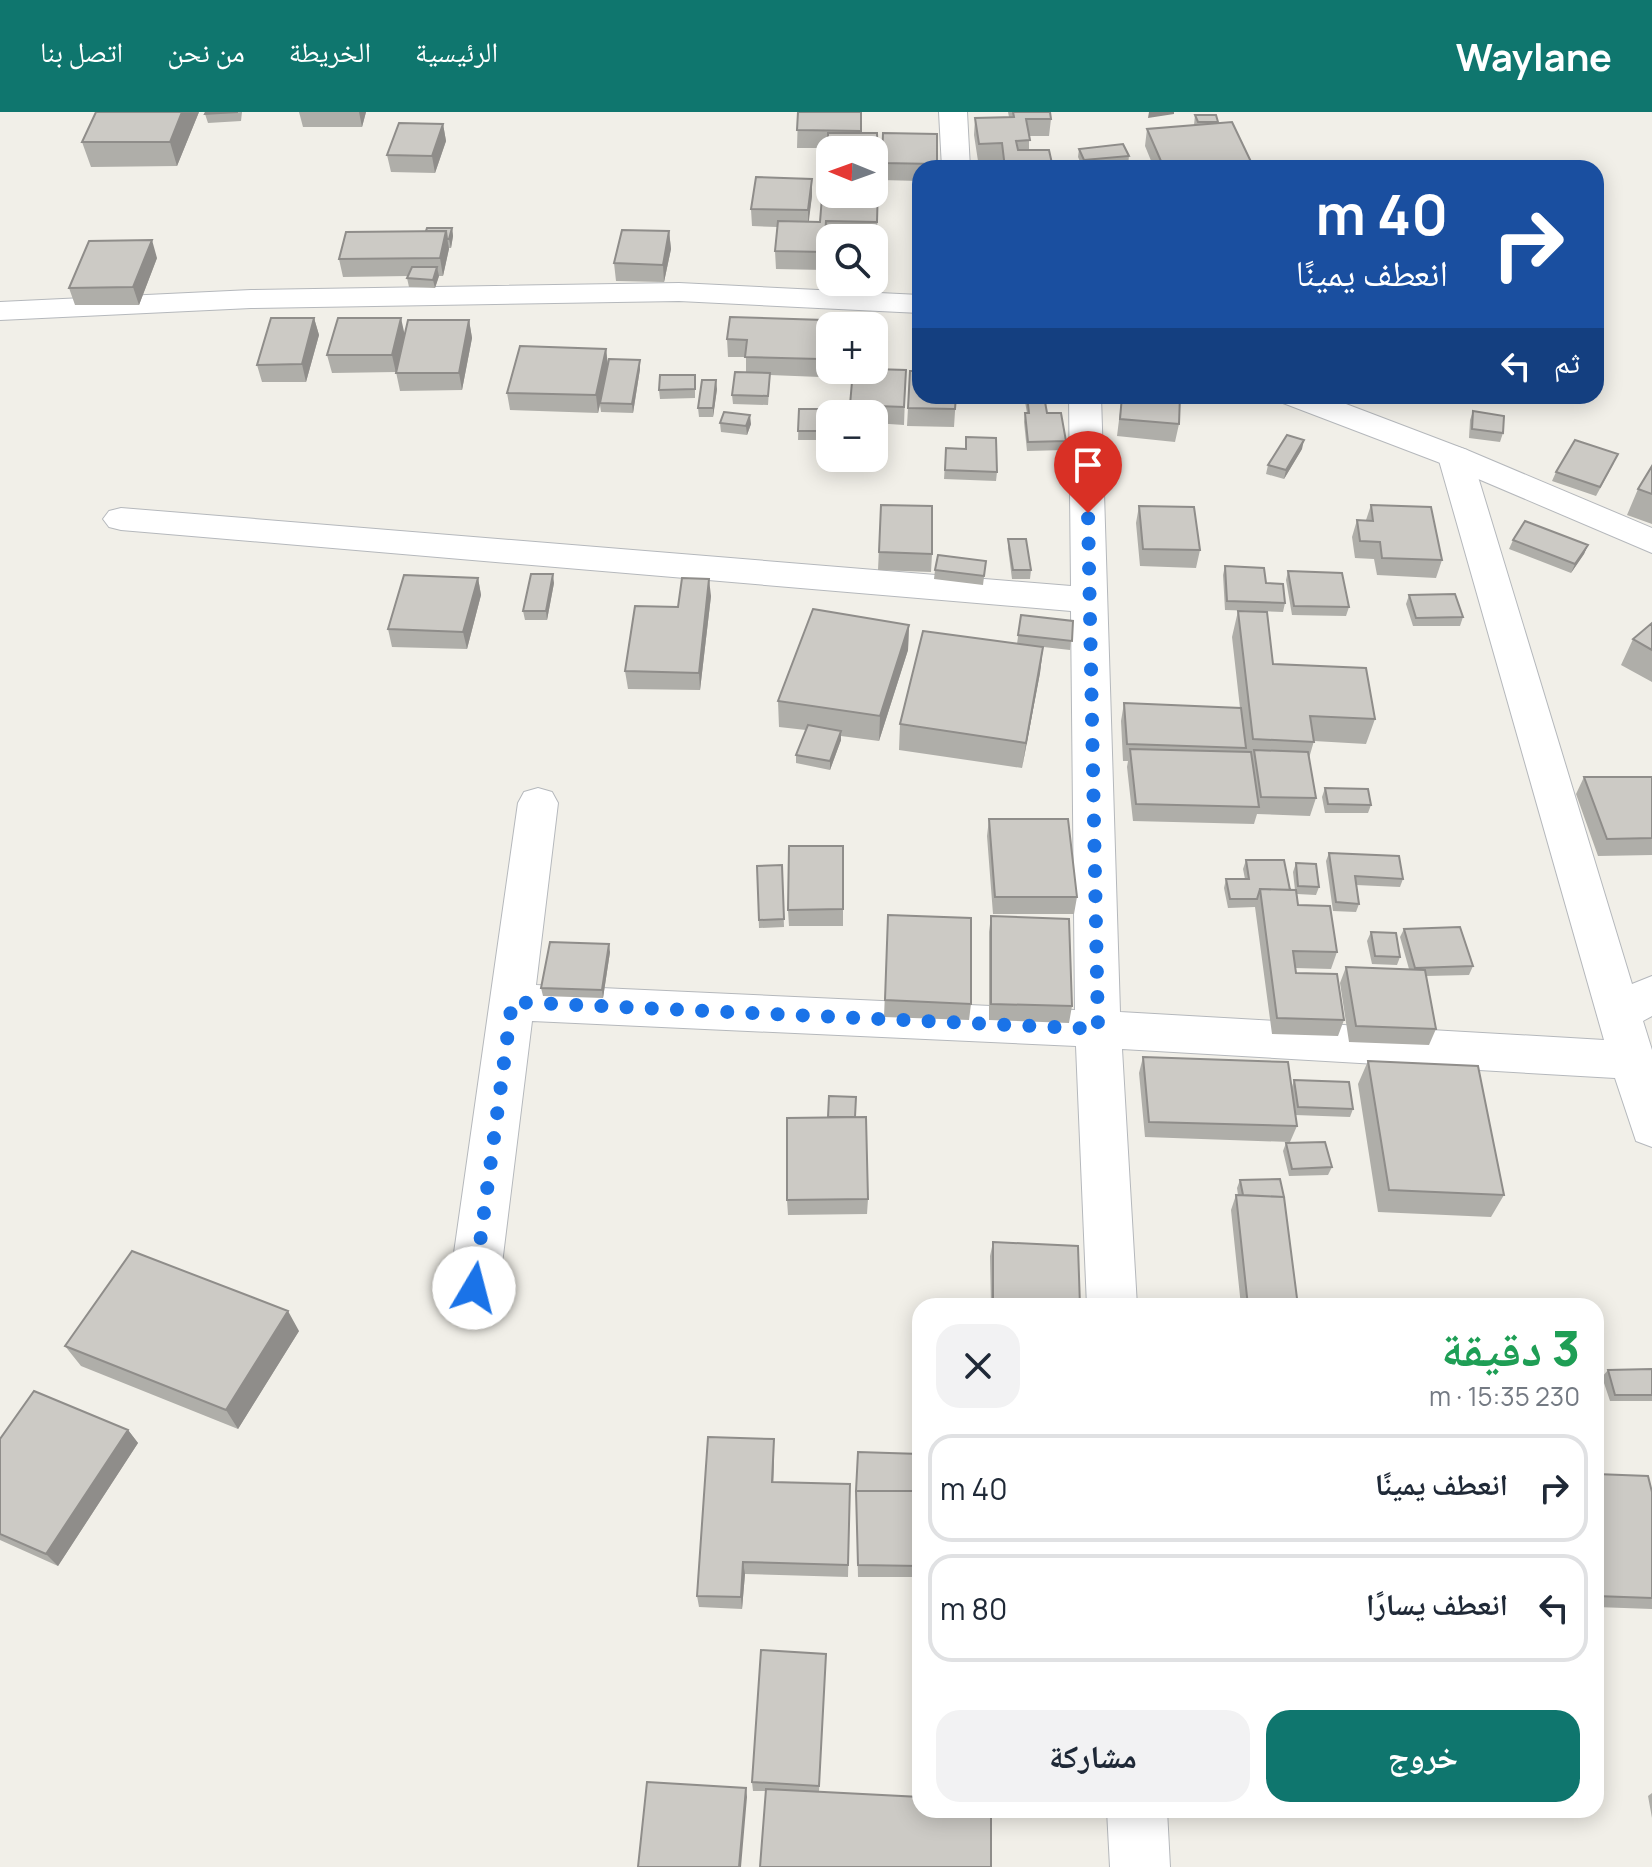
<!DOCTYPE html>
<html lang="ar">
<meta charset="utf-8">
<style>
body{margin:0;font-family:Manrope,"Noto Naskh Arabic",sans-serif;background:#f2f2f3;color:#1f2937;direction:rtl;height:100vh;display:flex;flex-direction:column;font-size:30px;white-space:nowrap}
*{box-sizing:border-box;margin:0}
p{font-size:26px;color:#747a83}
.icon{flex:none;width:44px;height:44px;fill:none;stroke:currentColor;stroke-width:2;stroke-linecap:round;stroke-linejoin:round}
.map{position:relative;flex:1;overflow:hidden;direction:ltr}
.details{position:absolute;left:912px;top:1186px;width:692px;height:520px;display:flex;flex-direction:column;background:#fff;border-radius:24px;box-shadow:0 4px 20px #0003;direction:rtl}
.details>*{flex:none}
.guide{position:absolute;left:912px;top:48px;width:692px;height:244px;border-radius:24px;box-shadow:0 4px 20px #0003;direction:rtl;background:#1a4fa0;color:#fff;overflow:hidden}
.needle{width:52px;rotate:271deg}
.controls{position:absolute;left:816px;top:24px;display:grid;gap:16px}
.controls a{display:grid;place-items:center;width:72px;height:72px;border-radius:16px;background:#fff;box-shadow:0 4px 20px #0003;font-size:40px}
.pin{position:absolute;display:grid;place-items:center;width:68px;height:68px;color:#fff;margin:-82px -34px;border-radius:50% 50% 50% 0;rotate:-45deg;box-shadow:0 0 8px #0007}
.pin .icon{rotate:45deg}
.me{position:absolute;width:88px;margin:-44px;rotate:8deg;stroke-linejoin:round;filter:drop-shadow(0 0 6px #0008)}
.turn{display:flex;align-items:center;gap:28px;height:168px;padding:0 24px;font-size:36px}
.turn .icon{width:104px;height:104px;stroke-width:2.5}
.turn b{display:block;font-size:56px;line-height:68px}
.then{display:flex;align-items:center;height:76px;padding:0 24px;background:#0003;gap:16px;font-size:30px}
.round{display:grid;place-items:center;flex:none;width:84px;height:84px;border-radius:24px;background:#f2f2f3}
.head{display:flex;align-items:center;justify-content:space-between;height:136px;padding:0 24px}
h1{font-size:48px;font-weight:800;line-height:60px;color:#1e9e55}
.primary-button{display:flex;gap:16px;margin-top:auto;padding:16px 24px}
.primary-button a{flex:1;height:92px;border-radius:24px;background:#0f766e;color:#fff;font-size:32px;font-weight:800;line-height:92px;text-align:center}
.primary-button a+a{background:#f2f2f3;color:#1f2937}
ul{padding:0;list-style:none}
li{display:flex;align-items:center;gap:24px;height:108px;margin:0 16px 12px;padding:0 8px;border:4px solid #e0e1e3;border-radius:24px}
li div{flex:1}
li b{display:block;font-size:30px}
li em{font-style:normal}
header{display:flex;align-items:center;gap:48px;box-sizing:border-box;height:112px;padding:0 40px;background:#0f766e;color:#fff}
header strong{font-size:38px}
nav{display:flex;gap:44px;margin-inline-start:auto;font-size:28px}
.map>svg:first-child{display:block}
</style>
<header>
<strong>Waylane</strong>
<nav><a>الرئيسية</a><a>الخريطة</a><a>من نحن</a><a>اتصل بنا</a></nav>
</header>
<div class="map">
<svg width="1652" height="1755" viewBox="0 0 1652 1755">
<rect width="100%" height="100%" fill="#f1efe8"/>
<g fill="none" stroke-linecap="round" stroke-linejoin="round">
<defs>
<path id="minor" d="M939,0H967L970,56H942Z
M1069,284H1101L1120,900L1604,928L1438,345L1443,338L1455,334L1467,338L1472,345L1632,872L1652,864V904L1643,909L1652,938V1035L1636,1029L1615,966L1122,937L1137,1194H1087L1076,934L532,909L499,1176L492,1192L474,1198L456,1192L449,1176L518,691L524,680L538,676L552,680L558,691L536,873L1075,898L1071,499L121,418L109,415L103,407L109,399L121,396L1071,474Z
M1107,1698H1167L1170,1755H1110Z"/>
<path id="tertiary" d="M679,171L920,183V201L679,189L251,196L0,208V190L251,178Z
M1279,284H1325L1467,338L1652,416V441L1443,352L1283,291Z"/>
</defs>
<!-- minor casing -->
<use href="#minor" stroke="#b5b8bc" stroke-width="2"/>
<!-- tertiary casing -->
<use href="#tertiary" stroke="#b5b8bc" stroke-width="2"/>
<!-- minor -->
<use href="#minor" fill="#fff" fill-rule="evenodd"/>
<!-- tertiary -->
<use href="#tertiary" fill="#fff" fill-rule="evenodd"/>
</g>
<!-- wall -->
<path fill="#afaea9" d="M96,0H199L177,54L91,55L82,30Z
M242,0L241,9L208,11L205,2Z
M299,0H366L362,15H303Z
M798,0H861V21H877L878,71H874V38H830V71H828V36H797Z
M1008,0H1050L1051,7L1049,24H1029V38L1053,56H1001L1000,49H978L974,23L975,6L1009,5Z
M1195,3L1218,11L1254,56H1154L1145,34L1147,17L1194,13Z
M443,12L446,29L435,61L391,60L387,43Z
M883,21L937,22V56H920V69L881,68Z
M1079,37L1129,44L1128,53H1121L1124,56H1083L1078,45Z
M812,67V84L808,110H820L878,73L877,127H874V126H826L824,158L776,157L775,139L777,115L752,114L751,97Z
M452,116L453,124L451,136H449L443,164H439L435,176L409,175L407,166L408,164L343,165L339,147L426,119Z
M669,119L671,137L664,170L616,169L614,151Z
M157,146L139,193H75L69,176Z
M314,206L319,223L306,270H262L257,253Z
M469,208L472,226L462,278L400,279L396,260L332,261L327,243L405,222Z
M824,226L820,265L770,263L768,293L733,292L732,283L746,260V245H728L727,227Z
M606,237L608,252L640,248V257L633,301L601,300L600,293L598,301L510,298L507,281Z
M906,258L904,313L874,311V302H850V293Z
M910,259L956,284L954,315L907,314Z
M695,263V286L660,287L659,278Z
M717,277L713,305H699L698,296Z
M1024,284H1044L1047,301L1066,329L1065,338L1027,339L1024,310L1025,301H1027Z
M1122,284L1179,312L1175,330L1117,324Z
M799,297H818V328H798Z
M1473,299L1503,321L1500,330L1469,326L1470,308Z
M720,311L751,312L747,323L721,320Z
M946,336L965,337L997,360L996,369L944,367Z
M1302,337L1284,367L1266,362L1268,353Z
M1614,351L1596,384L1552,369L1556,360Z
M1652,354V412L1627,403L1638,377Z
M881,393L932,442L931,460L878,458Z
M1371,393L1442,448L1436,466L1377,463L1374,447L1355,446L1352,425L1357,408H1366Z
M1139,394L1200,438L1196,456L1140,454L1136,411Z
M1008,427L1031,458L1030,467H1012L1008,436Z
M1513,428L1588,433L1584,442L1571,461L1509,437Z
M986,449L983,473L934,467L935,458Z
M1225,454L1266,471L1285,491L1283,500L1225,498L1223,463Z
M1288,459L1349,495L1346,504L1292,503L1286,468Z
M478,466L481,483L467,537L392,535L388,517Z
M554,471L547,508H525L523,499Z
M1409,483L1463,505L1460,514H1413L1406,492Z
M711,484L700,578L628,577L625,559L678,495Z
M1238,499L1273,552L1375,607L1366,632L1314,629L1309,646L1316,686L1310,704L1257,702L1254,712L1133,709L1127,655L1128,649H1123L1121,609L1124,591L1240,596L1232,525Z
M1021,503L1073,509L1070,538L1026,533L1043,535L1040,561L1022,656L899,638L900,612L1017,532Z
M1652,511V570L1621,553L1633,527Z
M909,513L908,538L879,629L841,624V628L830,658L796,651V643L806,618L779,615L778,589Z
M1584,665H1652V743L1598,744L1576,682Z
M1325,676L1371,693L1368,701H1325L1322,685Z
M989,707L1077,785L1074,802H993L987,724Z
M843,734V814H789L788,798Z
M1329,741L1403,767L1400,775L1356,773L1359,792L1356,800L1333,799L1326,749Z
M1246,748L1290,778H1295L1293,760L1296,751L1319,775L1316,783L1297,782L1298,793L1337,840L1331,857L1295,856L1296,861L1344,908L1338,924L1272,922L1255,795L1228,796L1224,776L1226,767H1245L1243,757Z
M782,753L784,815L759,816L757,754Z
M888,803L971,892L969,908L884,905Z
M991,804L1072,894L1069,911L989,908V820Z
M1404,817L1473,854L1469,863L1426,864L1436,917L1429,933L1349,930L1340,871L1346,855L1409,857L1400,825Z
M1371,820L1400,845L1397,853L1372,852L1367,829Z
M610,840L603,886L543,884L541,876Z
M1143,945L1292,975L1294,968L1353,997L1350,1005L1295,1003L1297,1014L1290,1030L1145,1025L1139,961Z
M1368,949L1504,1083L1491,1105L1378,1100L1358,972Z
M855,1005L868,1087L867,1102L788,1103L787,1088Z
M1286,1031L1332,1055L1328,1063L1289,1064L1283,1039Z
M1240,1068L1298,1194H1241L1231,1098L1236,1083H1238L1237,1076Z
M993,1130L1080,1194H991L990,1144Z
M299,1219L238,1317L81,1254L65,1234Z
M918,1235H920V1465H858L856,1386L917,1342L916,1248Z
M1652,1257V1289H1610L1602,1265L1608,1258Z
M128,1318L138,1331L58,1454L0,1428V1327Z
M774,1340L773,1370L850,1372L848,1465L745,1462L742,1497L699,1495L697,1484Z
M1596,1362L1652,1380V1497L1596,1495Z
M826,1542L819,1679H753L752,1670Z
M1652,1681V1706L1648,1684Z"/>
<!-- shaded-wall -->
<path fill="#8f8d8a" d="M182,0H199L177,54L170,30Z
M359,0H366L362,15Z
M1149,0H1174V2L1148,6Z
M443,12L446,29L435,61L432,44Z
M812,67V84L808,116V98Z
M826,109V126L824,158V140Z
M452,116L453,124L451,136L449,127Z
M446,119L449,137L443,164L440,146Z
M669,119L671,137L664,170L663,153Z
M152,128L157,146L139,193L133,175Z
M437,155L439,164L435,176L433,168Z
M314,206L319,223L306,270L302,252Z
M401,206L405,224L396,261L392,243Z
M469,208L472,226L462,278L459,261Z
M824,208V226L820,265V247Z
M606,237L608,255L598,301L596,283Z
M640,248V257L633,301L632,292Z
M716,268L717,277L713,305V296Z
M750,303L751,312L747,323L746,314Z
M1304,328L1302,337L1284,367L1286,358Z
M1588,433L1584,442L1571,461L1575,452Z
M553,462L554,471L547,508L546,499Z
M478,466L481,483L467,537L463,520Z
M709,467L711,484L700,578L699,561Z
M909,513L908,538L879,629L880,604Z
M1043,535L1040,561L1022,656L1026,631Z
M841,619V628L830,658V649Z
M609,832L610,840L603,886L602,878Z
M288,1199L299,1219L238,1317L226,1298Z
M128,1318L138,1331L58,1454L46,1442Z
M774,1327V1340L773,1383L772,1370Z
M743,1450L745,1462L742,1497L741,1485Z
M746,1676L747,1685L741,1755H739Z"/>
<!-- building -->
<path fill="#cccac5" stroke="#8f8d8a" stroke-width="2" d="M96,0H182L170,30H82Z
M206,0H238L205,2Z
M798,0H861V19L797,18Z
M1013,0H1050L1051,7H1026L1030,28L1016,29L1018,38H1049L1053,56H1005L1002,31L979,32L975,6L1014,5Z
M1195,3H1216L1218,10H1198Z
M1232,10L1254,56H1164L1147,17Z
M399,11L443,12L432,44L387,43Z
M828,21H877L878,54H874V38H830V54H828Z
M883,21L937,22V52L882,51Z
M1123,32L1129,44L1084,48L1079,37Z
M1120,51L1124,56H1089Z
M756,65L812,67L808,98L751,97Z
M823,72H830V82H874V73H878L877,110L826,109L824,140L775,139L778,109L820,110Z
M427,116H452L449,127H447L446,119H426Z
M622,118L669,119L663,153L614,151Z
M446,119L440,146L339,147L346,120Z
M152,128L133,175L69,176L89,129Z
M412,155H437L433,168L407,166Z
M730,205L824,208L820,247L745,245L747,228L727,227Z
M271,206H314L302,252L257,253Z
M338,206H401L392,243H327Z
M408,208H469L459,261H396Z
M520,234L606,237L596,283L507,281Z
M609,247L640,248L632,292L600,291Z
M874,257L906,258L904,295L850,293L853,258H874Z
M910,259H920V284H956L955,297L908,296Z
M735,260L770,261L768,284L732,283Z
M660,263H695V277L659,278Z
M702,268H716L713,296H698Z
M1027,284H1044L1047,301H1061L1066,329L1028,330L1025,301H1029Z
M1122,284H1180L1179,312L1120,307Z
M799,297H818V319H798Z
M1473,299L1504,304L1503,321L1472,317Z
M724,300L750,303L746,314L720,311Z
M1287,323L1304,328L1286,358L1268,353Z
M966,325L996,326L997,360L945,358L946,336L966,337Z
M1575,328L1618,342L1600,375L1556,360Z
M1652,354V382L1638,377Z
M881,393L932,394V442L879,440Z
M1371,393L1431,395L1442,448L1382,446L1380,430L1360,429L1357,408L1373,409Z
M1139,394L1194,395L1200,438L1143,437Z
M1525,409L1588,433L1575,452L1513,428Z
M1008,427H1026L1031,458H1013Z
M938,443L986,449L984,464L935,458Z
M1225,454L1264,456L1266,471L1283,472L1285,491L1227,489Z
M1288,459L1342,461L1349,495L1294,494Z
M531,462H553L546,499H523Z
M404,463L478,466L463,520L388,517Z
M682,466L709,467L699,561L625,559L635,494L678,495Z
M1455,482L1463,505L1416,506L1409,483Z
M813,497L909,513L880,604L778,589Z
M1238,499L1267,500L1273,552L1366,556L1375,607L1310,604L1314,630L1253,627Z
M1021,503L1073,509L1072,529L1018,523Z
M1652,511V538L1633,527Z
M923,519L1043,535L1026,631L900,612Z
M1124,591L1241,596L1246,636L1127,632Z
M808,613L841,619L830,649L796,643Z
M1130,637L1251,640L1259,695L1136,692Z
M1254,638L1308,640L1316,686L1261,685Z
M1584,665H1652V726L1607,727Z
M1325,676L1368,677L1371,693L1328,692Z
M989,707H1068L1077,785H995Z
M789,734H843V797L788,798Z
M1329,741L1399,744L1403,767L1355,764L1359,792L1336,790Z
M1246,748H1284L1290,778L1260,777L1257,787H1230L1226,767H1249Z
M1296,751L1316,752L1319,775L1298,774Z
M782,753L784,807L759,808L757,754Z
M1260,777L1296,778L1298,793L1330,794L1337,840L1293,839L1296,861L1337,862L1344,908L1277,906Z
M888,803L971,806V892L885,888Z
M991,804L1069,807L1072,894L991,892Z
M1460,815L1473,854L1415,856L1404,817Z
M1371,820L1396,821L1400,845L1375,844Z
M550,830L609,832L602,878L541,876Z
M1346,855L1425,858L1436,917L1356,914Z
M1143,945L1288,950L1297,1014L1149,1010Z
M1368,949L1478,954L1504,1083L1389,1078Z
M1294,968L1349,970L1353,997L1298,995Z
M829,984L856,985L855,1005H828Z
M866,1005L868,1087L787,1088V1006Z
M1325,1030L1332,1055L1292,1057L1286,1031Z
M1280,1067L1284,1085L1243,1083L1240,1068Z
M1236,1083L1284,1085L1298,1194H1248Z
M993,1130L1078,1134L1080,1194H993Z
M132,1139L288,1199L226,1298L65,1234Z
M918,1235H920V1330H918Z
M1652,1257V1283H1615L1608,1258Z
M34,1279L128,1318L46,1442L0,1422V1327Z
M708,1325L774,1327L772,1370L850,1372L848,1453L743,1450L741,1485L697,1484Z
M858,1340L920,1342V1379H856Z
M1596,1362L1648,1364L1652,1380V1486L1596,1484Z
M856,1379H920V1454L858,1453Z
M761,1538L826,1542L819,1674L752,1670Z
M647,1670L746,1676L739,1755H638Z
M766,1677L920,1685V1698H991V1755H760Z"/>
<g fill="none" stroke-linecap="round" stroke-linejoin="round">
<!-- route -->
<path stroke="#1a73e8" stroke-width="14" stroke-dasharray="0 25.2" d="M474,1176L512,890L1098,917L1088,401"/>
</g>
</svg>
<div class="controls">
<a><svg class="needle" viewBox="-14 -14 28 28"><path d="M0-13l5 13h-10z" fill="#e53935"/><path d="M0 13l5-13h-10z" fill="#747a83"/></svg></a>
<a><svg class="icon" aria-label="search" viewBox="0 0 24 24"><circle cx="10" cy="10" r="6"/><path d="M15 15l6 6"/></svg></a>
<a>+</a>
<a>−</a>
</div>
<div class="pin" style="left:1088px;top:401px;background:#d93025"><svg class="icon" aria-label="arrive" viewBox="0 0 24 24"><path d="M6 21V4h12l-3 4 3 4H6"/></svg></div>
<svg class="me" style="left:474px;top:1176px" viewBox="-20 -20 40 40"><circle r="19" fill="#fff"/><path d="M0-13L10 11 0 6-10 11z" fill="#1a73e8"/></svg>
<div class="guide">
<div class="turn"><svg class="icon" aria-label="right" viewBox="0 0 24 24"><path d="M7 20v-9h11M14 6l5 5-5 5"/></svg><div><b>40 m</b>انعطف يمينًا</div></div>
<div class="then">ثم<svg class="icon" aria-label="left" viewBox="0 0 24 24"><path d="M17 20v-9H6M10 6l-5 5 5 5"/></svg></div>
</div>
<section class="details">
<div class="head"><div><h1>3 دقيقة</h1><p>230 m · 15:35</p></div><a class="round"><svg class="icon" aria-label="close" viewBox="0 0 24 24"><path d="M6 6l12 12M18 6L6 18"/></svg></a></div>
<ul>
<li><svg class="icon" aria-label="right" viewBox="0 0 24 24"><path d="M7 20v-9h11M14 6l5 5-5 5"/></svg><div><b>انعطف يمينًا</b></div><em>40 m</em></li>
<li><svg class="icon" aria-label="left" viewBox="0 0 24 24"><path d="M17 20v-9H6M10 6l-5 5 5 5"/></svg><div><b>انعطف يسارًا</b></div><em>80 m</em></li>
</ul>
<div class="primary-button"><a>خروج</a><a>مشاركة</a></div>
</section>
</div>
